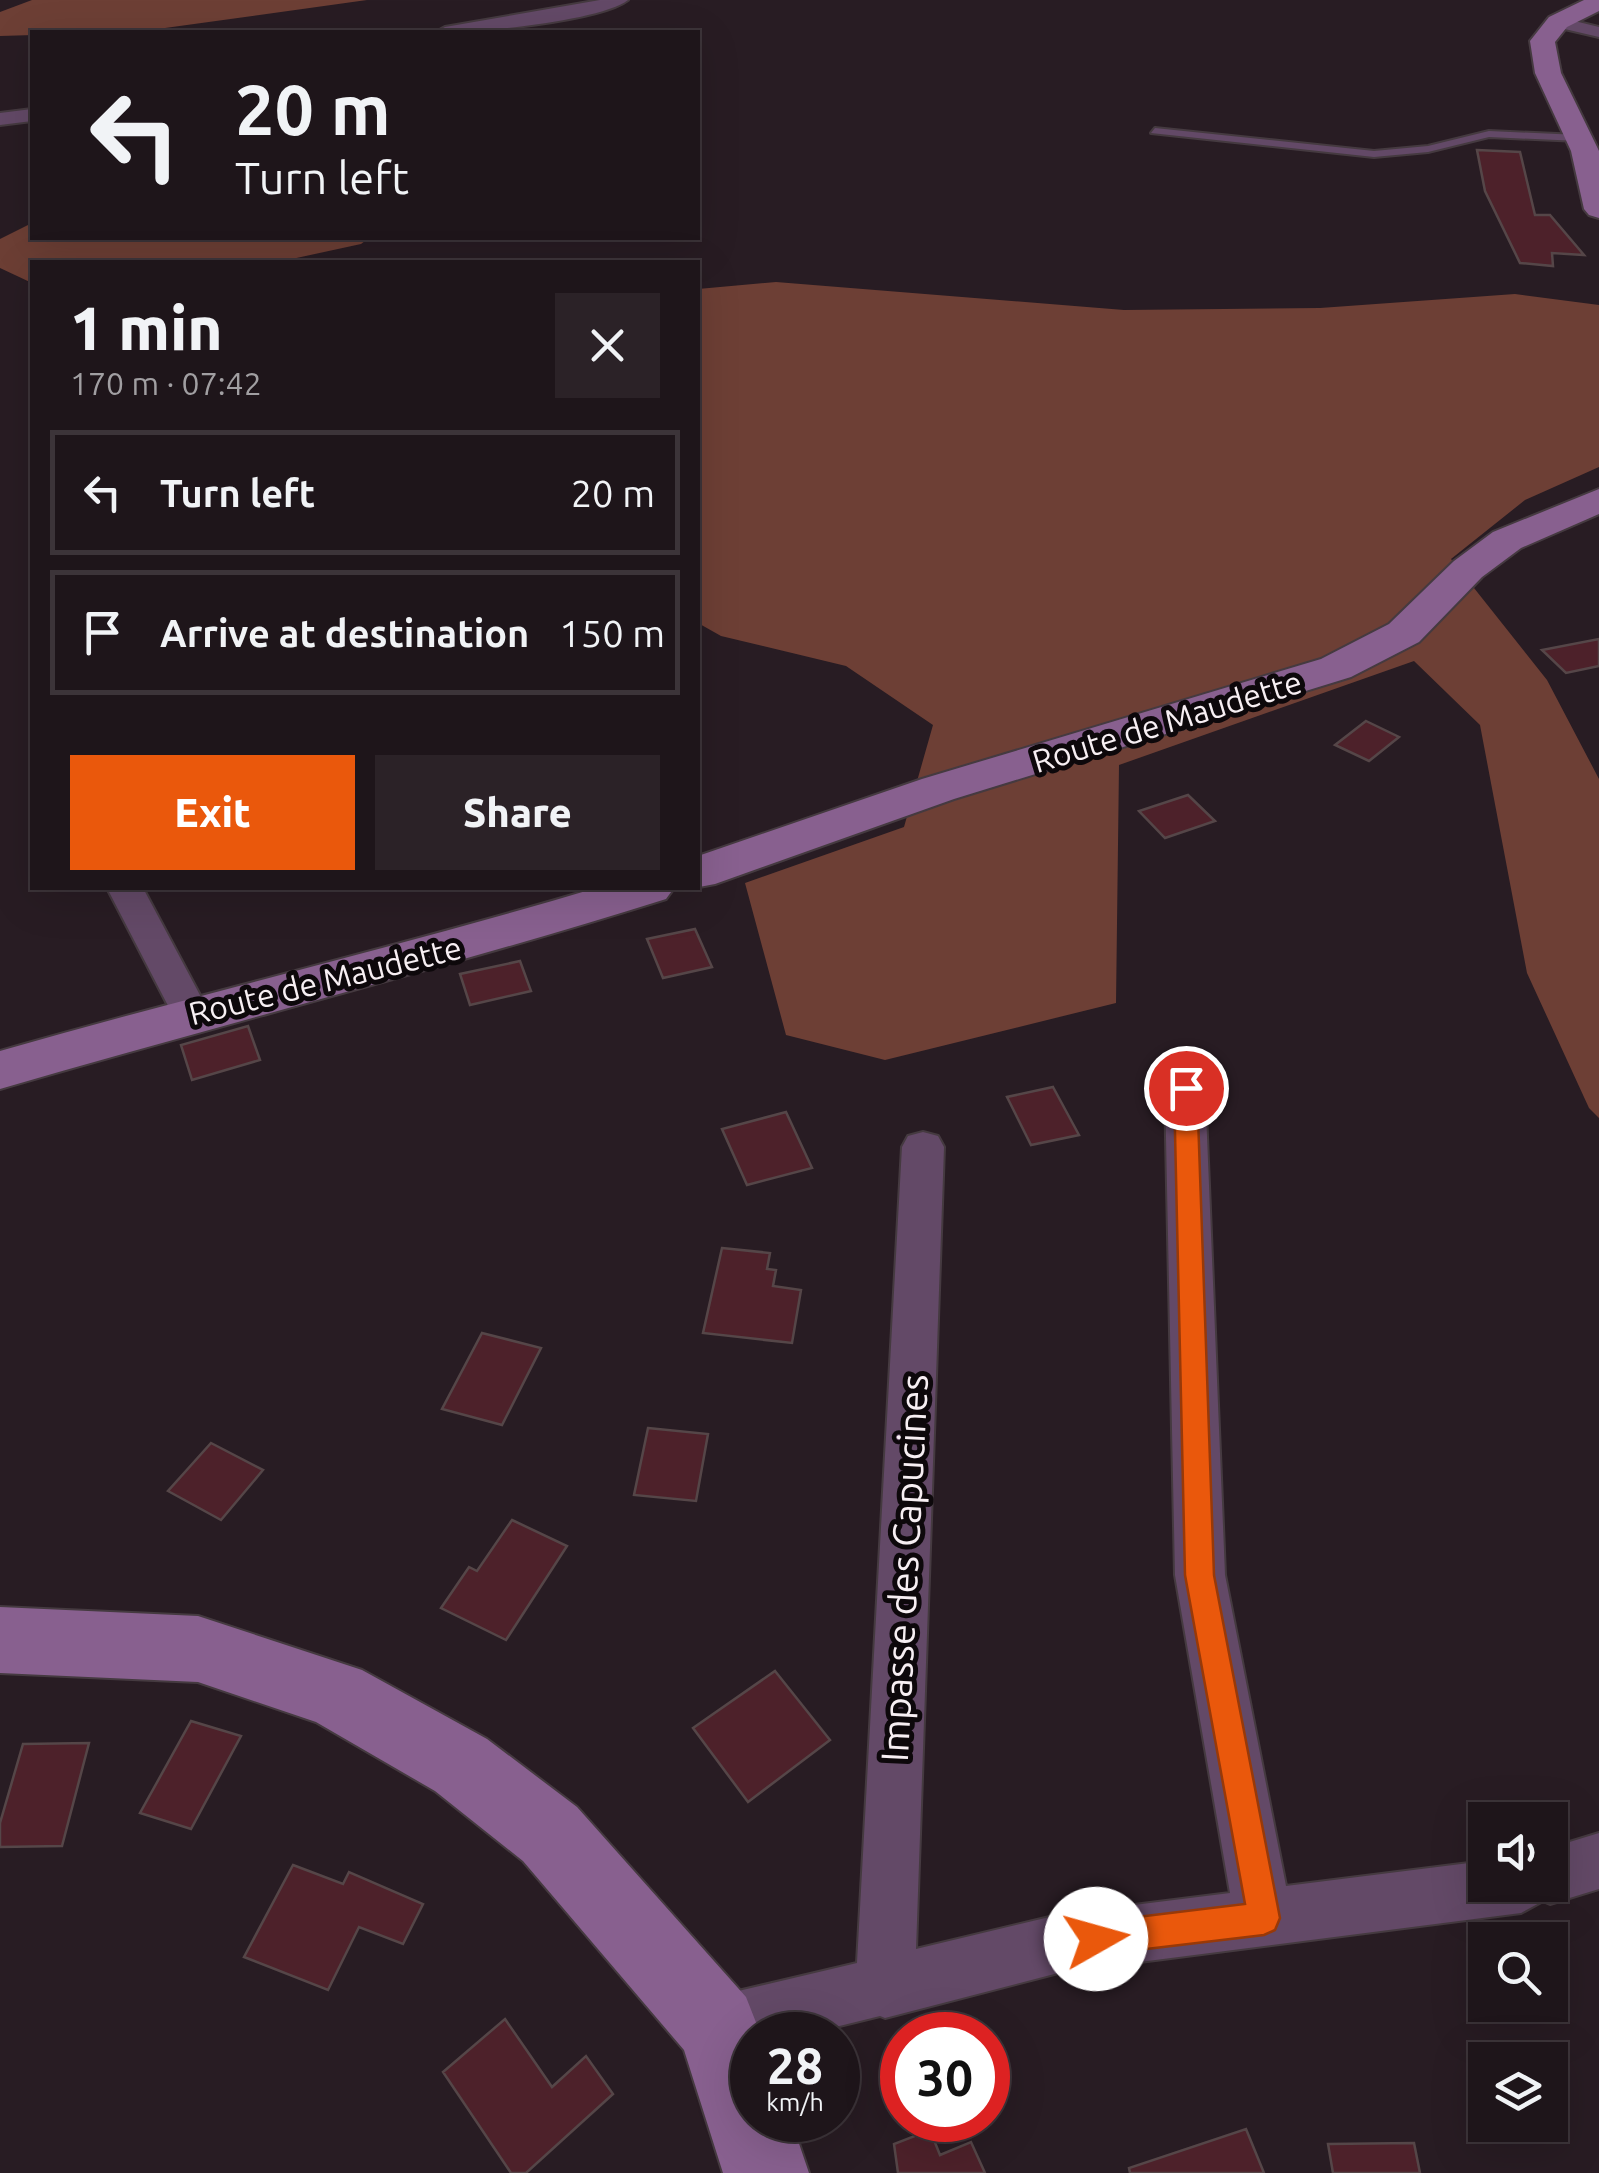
<!DOCTYPE html>
<meta charset="utf-8">
<style>
body{margin:0;font-family:Ubuntu,sans-serif;background:#2b2227;color:#f1f3f6;height:100vh;display:flex;flex-direction:column;font-size:38px;white-space:nowrap}
*{box-sizing:border-box;margin:0}
p{font-size:32px;color:#a19fa2}
.icon{flex:none;width:55px;height:55px;fill:none;stroke:currentColor;stroke-width:2;stroke-linecap:round;stroke-linejoin:round}
.map{position:relative;flex:1;overflow:hidden}
.sheet{position:absolute;left:30px;top:260px;width:670px;height:630px;display:flex;flex-direction:column;background:#1e151a;border-radius:0px;box-shadow:0 10px 40px #0002,0 0 0 2px #3c3439}
.sheet>*{flex:none}
.hud{position:absolute;left:30px;top:30px;width:670px;height:210px;border-radius:0px;box-shadow:0 10px 40px #0002,0 0 0 2px #3c3439;background:#1e151a;color:#f1f3f6;overflow:hidden}
.fabs{position:absolute;left:1468px;top:1802px;display:grid;gap:20px}
.fabs a{display:grid;place-items:center;width:100px;height:100px;border-radius:0px;background:#1e151a;box-shadow:0 10px 40px #0002,0 0 0 2px #3c3439;font-size:50px}
.speed{position:absolute;left:730px;top:2012px;display:flex;gap:20px;font-size:50px;font-weight:700;text-align:center}
.speed>*{display:grid;place-content:center;width:130px;height:130px;border-radius:50%;background:#1e151a;box-shadow:0 10px 40px #0002,0 0 0 2px #3c3439;line-height:1}
.speed small{font-size:25px;font-weight:400}
.speed .limit{border:15px solid #d22;background:#fff;color:#111}
.pin{position:absolute;display:grid;place-items:center;width:85px;height:85px;color:#fff;margin:-42px;border:5px solid #fff;border-radius:50%;box-shadow:0 2px 10px #0007}
.me{position:absolute;width:110px;margin:-55px;rotate:83deg;stroke-linejoin:round;filter:drop-shadow(0 0 8px #0008)}
.turn{display:flex;align-items:center;gap:35px;height:210px;padding:0 40px;font-size:45px}
.turn .icon{width:130px;height:130px;stroke-width:2.5}
.turn b{display:block;font-size:70px;line-height:85px}
.round{display:grid;place-items:center;flex:none;width:105px;height:105px;border-radius:0px;background:#2b2227}
.overview{display:flex;align-items:center;justify-content:space-between;height:170px;padding:0 40px}
h1{font-size:60px;font-weight:800;line-height:75px}
.button{display:flex;gap:20px;margin-top:auto;padding:20px 40px}
.button a{flex:1;height:115px;border-radius:0px;background:#ea580c;color:#fff;font-size:40px;font-weight:800;line-height:115px;text-align:center}
.button a+a{background:#2b2227;color:#f1f3f6}
ul{padding:0;list-style:none}
li{display:flex;align-items:center;gap:30px;height:125px;margin:0 20px 15px;padding:0 20px;border:5px solid #3c3439;border-radius:0px}
li div{flex:1}
li b{display:block;font-size:38px}
li em{font-style:normal}
.map>svg:first-child{display:block}
</style>
<div class="map">
<svg width="1599" height="2173" viewBox="0 0 1599 2173">
<rect width="100%" height="100%" fill="#281c23"/>
<!-- forest -->
<path fill="#6d3f35" d="M32,0H367L136,32L0,36V12Z
M32,223V238H369L361,244L278,262H32V283L0,268V239Z
M776,282L1124,310L1320,308L1515,294L1599,305V467L1525,500L1451,559L1547,680L1599,779V1118L1589,1108L1527,973L1480,725L1414,661L1119,765L1116,1003L885,1060L786,1035L745,883L904,827L933,725L846,666L721,636L698,623V289Z"/>
<!-- building -->
<path fill="#4d212a" stroke="#554648" stroke-width="2.5" d="M1477,150L1520,152L1535,215H1550L1584,255L1552,253L1553,266L1520,263L1485,191Z
M1599,639V666L1566,673L1542,650Z
M1366,721L1399,737L1369,761L1335,745Z
M1188,795L1215,821L1165,838L1139,811Z
M695,929L712,967L663,978L647,939Z
M520,961L531,991L470,1005L460,974Z
M248,1026L260,1060L192,1080L181,1045Z
M1053,1087L1079,1135L1031,1145L1007,1097Z
M786,1112L812,1168L747,1185L722,1129Z
M722,1248L770,1253L767,1269L776,1270L773,1286L801,1290L792,1343L703,1333Z
M482,1333L541,1348L502,1425L442,1409Z
M648,1428L708,1434L696,1501L634,1495Z
M211,1443L263,1470L221,1520L168,1491Z
M512,1520L567,1546L506,1640L441,1608L469,1567L477,1571Z
M775,1671L830,1740L748,1802L693,1728Z
M191,1721L241,1736L191,1829L140,1813Z
M89,1743L62,1846L0,1847V1823L23,1744Z
M293,1865L343,1884L349,1872L423,1904L403,1944L359,1927L328,1990L244,1957Z
M505,2019L552,2087L586,2056L613,2094L526,2173H511L443,2072Z
M1246,2129L1264,2173H1130L1129,2168Z
M930,2130L940,2155L971,2142L985,2173H898L894,2144Z
M1414,2143L1420,2173H1333L1328,2144Z"/>
<g fill="none" stroke-linecap="round" stroke-linejoin="round">
<defs>
<path id="lane" d="M1155,128L1374,151L1428,146L1489,131L1579,135L1584,138L1579,141L1489,137L1428,152L1374,157L1151,133Z"/>
<path id="street" d="M600,0H628C601,21 472,34 436,32L445,27Z
M1558,17L1599,27V37L1552,26V18Z
M32,109V121L0,125V113Z
M107,888H143L210,1014L205,1023L191,1027L177,1023Z
M1185,1074L1199,1078L1205,1088L1225,1575L1286,1886L1485,1861V1885H1550V1848L1599,1833V1889L1550,1904L1543,1901L1521,1913L1062,1972L885,2018L880,2016L803,2035H752V2047L717,2056L696,2047L687,2026L696,2005L717,1996L857,1963L902,1147L908,1136L923,1132L938,1136L944,1147L916,1949L1062,1914L1230,1893L1175,1575L1165,1088L1171,1078Z"/>
<path id="secondary" d="M1584,0H1599V11L1567,27L1555,42L1561,73L1599,151V218L1589,215L1584,209L1571,151L1535,73L1530,41L1549,17Z
M1599,489V514L1521,548L1482,577L1419,642L1351,677L954,799L715,884L694,888H698V856L922,779L1321,659L1389,624L1454,561L1493,532Z
M596,888H674L666,899C446,968 222,1024 0,1089V1051C198,994 399,947 596,888Z
M0,1607L198,1616L362,1670L487,1739L577,1807L746,1997L761,2035H752V2120H791L809,2173H723L684,2050L523,1861L435,1791L316,1722L198,1682L0,1673Z"/>
</defs>
<!-- lane casing -->
<use href="#lane" stroke="#453a40" stroke-width="4"/>
<!-- street casing -->
<use href="#street" stroke="#453a40" stroke-width="4"/>
<!-- secondary casing -->
<use href="#secondary" stroke="#453a40" stroke-width="4"/>
<!-- lane -->
<use href="#lane" fill="#634967" fill-rule="evenodd"/>
<!-- street -->
<use href="#street" fill="#634967" fill-rule="evenodd"/>
<!-- secondary -->
<use href="#secondary" fill="#88608f" fill-rule="evenodd"/>
</g>
<!-- route -->
<path fill="#ea580c" stroke="#983908" stroke-width="2.5" d="M1186,1080L1197,1088L1214,1575L1280,1918L1275,1930L1264,1935L1096,1955L1084,1950L1079,1939L1084,1927L1096,1922L1245,1904L1185,1575L1174,1088Z"/>
<g text-anchor="middle" dominant-baseline="central" stroke-width="10" stroke-linejoin="round" paint-order="stroke">
<!-- street labels -->
<g font-size="32" fill="#f7eff3" stroke="#0d080b">
<text transform="translate(1167 721) rotate(-17)">Route de Maudette</text>
<text transform="translate(325 980) rotate(-14)">Route de Maudette</text>
</g>
<!-- near-street labels -->
<g font-size="38" fill="#f7eff3" stroke="#0d080b">
<text transform="translate(904 1568) rotate(-87)">Impasse des Capucines</text>
</g>
</g>
</svg>
<div class="fabs">
<a><svg class="icon" aria-label="sound" viewBox="0 0 24 24"><path d="M4 9h4l5-4v14l-5-4H4zM17 9q2 3 0 6"/></svg></a>
<a><svg class="icon" aria-label="search" viewBox="0 0 24 24"><circle cx="10" cy="10" r="6"/><path d="M15 15l6 6"/></svg></a>
<a><svg class="icon" aria-label="layers" viewBox="0 0 24 24"><path d="M12 4l9 5-9 5-9-5zM3 14l9 5 9-5"/></svg></a>
</div>
<div class="speed"><div>28<small>km/h</small></div><div class="limit">30</div></div>
<div class="pin" style="left:1186px;top:1088px;background:#d93025"><svg class="icon" aria-label="arrive" viewBox="0 0 24 24"><path d="M6 21V4h12l-3 4 3 4H6"/></svg></div>
<svg class="me" style="left:1096px;top:1939px" viewBox="-20 -20 40 40"><circle r="19" fill="#fff"/><path d="M0-13L10 11 0 6-10 11z" fill="#ea580c"/></svg>
<div class="hud">
<div class="turn"><svg class="icon" aria-label="left" viewBox="0 0 24 24"><path d="M17 20v-9H6M10 6l-5 5 5 5"/></svg><div><b>20 m</b>Turn left</div></div>
</div>
<section class="sheet">
<div class="overview"><div><h1>1 min</h1><p>170 m · 07:42</p></div><a class="round"><svg class="icon" aria-label="close" viewBox="0 0 24 24"><path d="M6 6l12 12M18 6L6 18"/></svg></a></div>
<ul>
<li><svg class="icon" aria-label="left" viewBox="0 0 24 24"><path d="M17 20v-9H6M10 6l-5 5 5 5"/></svg><div><b>Turn left</b></div><em>20 m</em></li>
<li><svg class="icon" aria-label="arrive" viewBox="0 0 24 24"><path d="M6 21V4h12l-3 4 3 4H6"/></svg><div><b>Arrive at destination</b></div><em>150 m</em></li>
</ul>
<div class="button"><a>Exit</a><a>Share</a></div>
</section>
</div>
